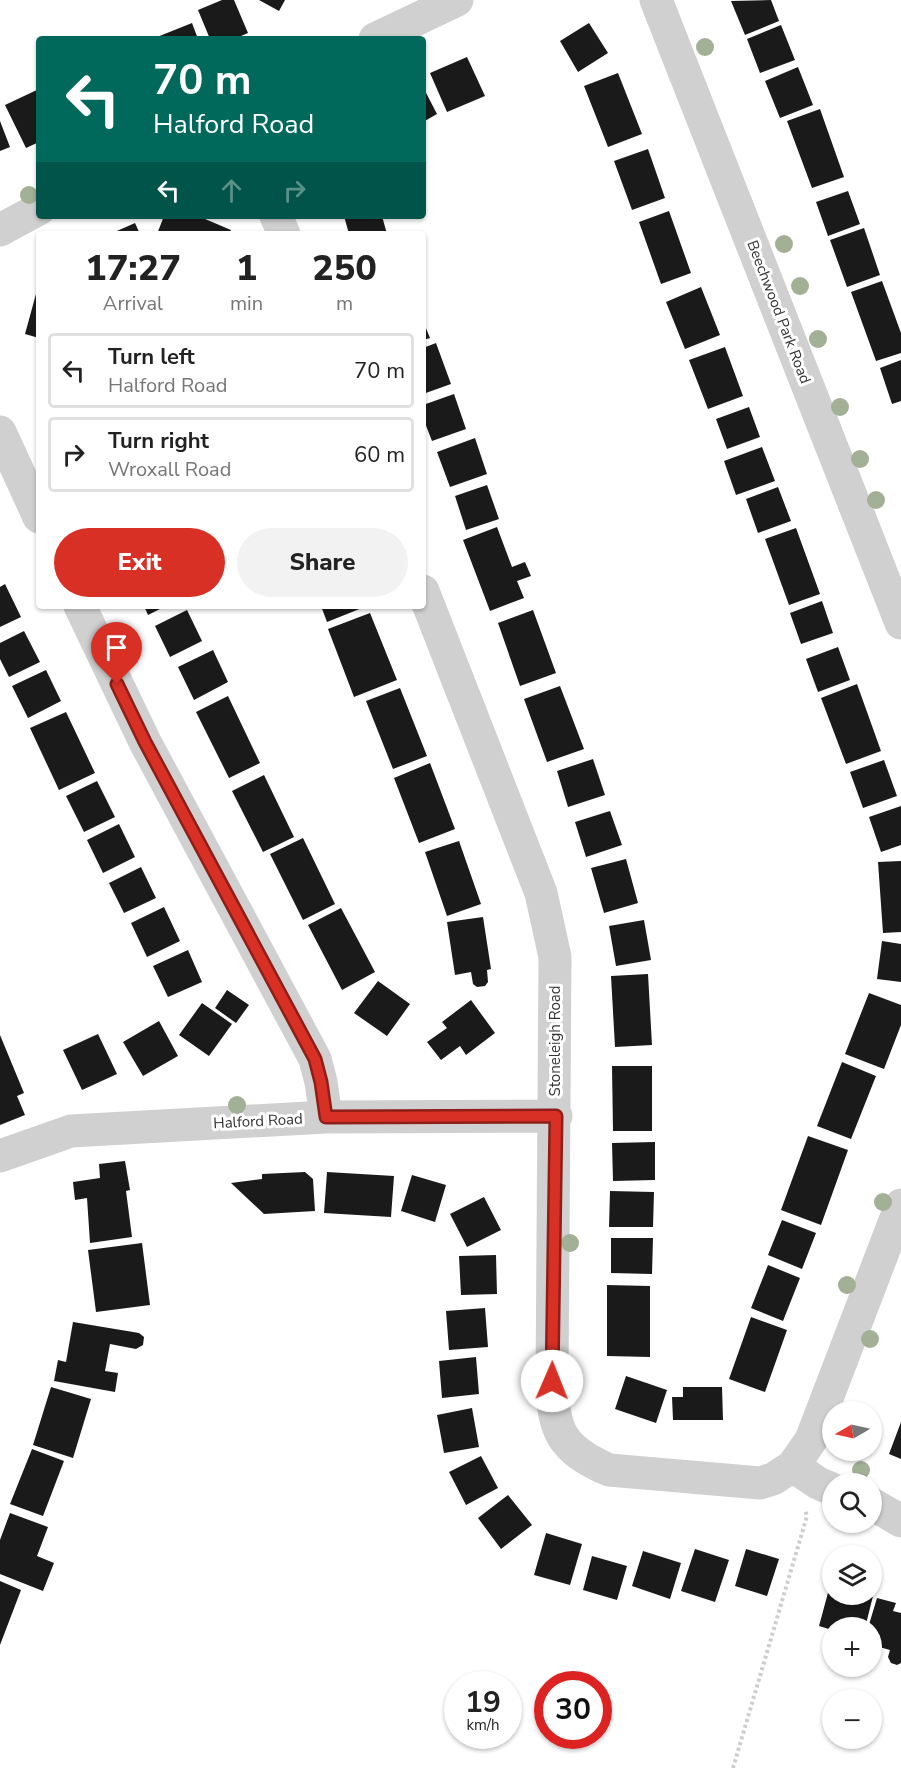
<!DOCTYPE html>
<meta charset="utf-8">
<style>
body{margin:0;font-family:"Nunito Sans",sans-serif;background:#f2f2f2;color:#222;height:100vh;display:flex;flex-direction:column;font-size:22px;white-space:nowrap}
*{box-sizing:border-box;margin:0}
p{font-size:20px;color:#767676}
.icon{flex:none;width:33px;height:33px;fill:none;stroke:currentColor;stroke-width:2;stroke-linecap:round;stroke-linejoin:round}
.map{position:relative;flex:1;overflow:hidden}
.details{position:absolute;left:36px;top:231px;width:390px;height:378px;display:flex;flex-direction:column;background:#fff;border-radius:6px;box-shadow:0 2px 4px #0004}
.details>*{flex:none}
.guide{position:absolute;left:36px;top:36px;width:390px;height:183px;border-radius:6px;box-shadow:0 2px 4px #0004;background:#00695c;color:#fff;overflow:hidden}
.needle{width:39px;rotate:261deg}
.tools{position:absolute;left:822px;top:1401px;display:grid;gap:12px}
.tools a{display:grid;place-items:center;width:60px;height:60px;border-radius:50%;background:#fff;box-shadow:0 2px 4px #0004;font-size:30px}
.speed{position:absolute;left:444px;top:1671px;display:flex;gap:12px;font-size:30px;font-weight:700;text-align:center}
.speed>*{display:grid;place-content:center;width:78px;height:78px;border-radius:50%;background:#fff;box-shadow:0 2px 4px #0004;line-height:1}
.speed small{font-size:15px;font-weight:400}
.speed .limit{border:9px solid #d22;background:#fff;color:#111}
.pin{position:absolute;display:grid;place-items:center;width:51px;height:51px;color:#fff;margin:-62px -26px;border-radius:50% 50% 50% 0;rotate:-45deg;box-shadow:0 0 6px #0007}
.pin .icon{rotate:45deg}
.me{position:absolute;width:66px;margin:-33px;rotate:1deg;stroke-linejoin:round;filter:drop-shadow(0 0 4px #0008)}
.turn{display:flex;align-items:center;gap:21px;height:126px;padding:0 18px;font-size:27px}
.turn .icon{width:78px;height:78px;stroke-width:2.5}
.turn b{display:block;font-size:42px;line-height:51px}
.lanes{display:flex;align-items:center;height:57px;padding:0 18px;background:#0003;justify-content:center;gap:30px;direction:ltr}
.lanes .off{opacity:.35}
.eta{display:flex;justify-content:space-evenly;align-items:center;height:102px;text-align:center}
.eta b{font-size:36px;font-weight:800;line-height:42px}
.action{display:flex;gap:12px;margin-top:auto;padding:12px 18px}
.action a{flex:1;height:69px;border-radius:36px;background:#d93025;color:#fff;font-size:24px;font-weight:800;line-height:69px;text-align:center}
.action a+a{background:#f2f2f2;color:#222}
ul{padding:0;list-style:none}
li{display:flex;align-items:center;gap:18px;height:75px;margin:0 12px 9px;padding:0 6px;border:3px solid #e0e0e0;border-radius:6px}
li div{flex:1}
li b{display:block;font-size:22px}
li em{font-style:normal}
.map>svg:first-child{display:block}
</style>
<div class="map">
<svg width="901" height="1768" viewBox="0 0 901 1768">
<rect width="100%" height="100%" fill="#fff"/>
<!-- building -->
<path fill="#1a1a1a" d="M222,0H234L248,33L234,39H210L198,10Z
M259,0H285L279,11Z
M771,0L779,21L745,35L731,1Z
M192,23L198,39H152Z
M589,23L608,53L578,72L560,41Z
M781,25L795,60L760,73L747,39Z
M467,57L485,96L447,112L430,73Z
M798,67L813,105L780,118L765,81Z
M618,73L642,134L608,147L584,86Z
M423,87L437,114L423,122Z
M39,89V142L26,148L5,105Z
M820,109L844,177L812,188L787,121Z
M0,121L10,147L0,151Z
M648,149L665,198L632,210L614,161Z
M848,191L860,224L828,236L816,202Z
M669,211L691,273L661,284L639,222Z
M164,216H198L231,230L229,234H157Z
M344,216H382L387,234H349Z
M135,223L140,234H110Z
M864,228L880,275L847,287L830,240Z
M882,281L901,333V353L876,361L851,292Z
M39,283V338L25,334Z
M701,287L720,335L685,349L666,302Z
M423,321L430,338L423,340Z
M436,343L451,384L423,394V348Z
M725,347L743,396L708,409L689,360Z
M901,360V401L892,404L880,368Z
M454,394L466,429L432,441L423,418V405Z
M749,407L760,437L727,449L716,419Z
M475,438L487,474L450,487L437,452Z
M762,447L775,481L736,495L724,461Z
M487,485L499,519L466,530L455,496Z
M778,487L791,521L758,533L746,499Z
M497,527L512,567L525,562L531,576L517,581L524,598L490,611L463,540Z
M796,528L820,594L789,605L765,539Z
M5,584L21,617L0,627V587Z
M822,601L833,633L801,644L790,613Z
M144,606H166L148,615Z
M321,606H361L362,608L327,622Z
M187,610L202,641L170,657L155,626Z
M533,610L556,673L520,686L498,623Z
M370,613L397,680L354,697L328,629Z
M24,631L40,662L9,677L0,659V643Z
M838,647L850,680L818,692L806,659Z
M213,650L228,682L194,700L178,667Z
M46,670L61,701L28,718L12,686Z
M857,684L881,751L846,764L821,698Z
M560,686L584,749L547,762L524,699Z
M400,688L427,756L393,769L366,701Z
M228,696L260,763L229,778L196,712Z
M66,712L95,773L59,790L30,728Z
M593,759L605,795L568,807L557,771Z
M884,760L897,796L863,808L850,772Z
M430,763L455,829L419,843L394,778Z
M264,775L294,837L263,852L232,791Z
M97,781L115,817L84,832L66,796Z
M901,806V845L881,852L869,817Z
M610,811L622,845L586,857L575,822Z
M119,824L135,857L103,873L87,840Z
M303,838L335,904L303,920L270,854Z
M459,841L481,904L447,916L425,852Z
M626,859L638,903L604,913L591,868Z
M901,861V932L883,933L878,862Z
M141,867L156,898L124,913L109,883Z
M164,907L180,941L147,957L131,923Z
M341,908L375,972L342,990L308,925Z
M483,917L491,969L487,970L488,982L485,986L477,987L473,984L471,972L455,975L447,922Z
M644,920L651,960L616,966L609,926Z
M882,941L901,944V982L877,979Z
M188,950L202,982L168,997L153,966Z
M648,974L652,1045L615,1047L611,976Z
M378,981L410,1004L387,1036L354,1013Z
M227,990L249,1005L236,1023L215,1008Z
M869,993L901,1005V1025L884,1069L845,1054Z
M471,1000L495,1033L466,1055L460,1046L441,1060L427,1042L447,1028L442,1022Z
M202,1003L232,1024L209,1056L179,1035Z
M159,1021L178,1056L143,1076L123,1042Z
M98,1034L117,1074L82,1090L63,1050Z
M0,1035L24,1093L17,1096L25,1115L0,1125Z
M842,1062L876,1076L851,1139L817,1126Z
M612,1066H652V1131H613Z
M808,1136L848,1150L821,1225L781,1210Z
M655,1142V1180L613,1181L612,1143Z
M125,1161L130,1190L126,1191L132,1237L90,1243L87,1198L75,1200L73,1182L100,1178L99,1164Z
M305,1172L313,1179L315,1211L264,1214L231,1183L262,1179V1174Z
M327,1172L394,1176L391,1217L324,1213Z
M412,1175L446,1185L435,1222L401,1211Z
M610,1191L654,1192L653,1227H609Z
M484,1197L501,1230L467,1247L450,1214Z
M782,1220L816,1233L802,1269L768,1255Z
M611,1238H653L652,1274L611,1273Z
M142,1243L150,1305L96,1312L88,1250Z
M496,1255L497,1294L461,1295L459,1256Z
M768,1265L800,1278L783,1321L751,1308Z
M607,1285L650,1286V1357L607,1356Z
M485,1308L488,1347L449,1350L446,1311Z
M751,1317L787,1330L765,1392L729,1379Z
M73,1322L139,1333L144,1337L143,1345L136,1349L110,1344L105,1371L118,1373L115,1392L54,1381L58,1360L66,1362Z
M476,1357L479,1394L442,1398L439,1361Z
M626,1376L667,1390L656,1423L615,1409Z
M51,1387L91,1399L73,1458L33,1445Z
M683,1387H722L723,1420H673L672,1397H683Z
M472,1408L479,1447L444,1453L437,1415Z
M901,1422V1459L889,1454Z
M32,1449L64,1461L43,1516L10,1504Z
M481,1456L498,1488L466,1505L449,1472Z
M508,1495L532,1525L501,1549L478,1518Z
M10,1513L48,1527L37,1556L54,1563L43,1591L0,1574V1540Z
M546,1533L582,1544L570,1585L534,1575Z
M695,1549L729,1560L715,1602L681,1591Z
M746,1549L779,1559L767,1596L735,1586Z
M643,1551L681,1563L670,1599L632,1586Z
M592,1556L627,1566L617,1600L583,1590Z
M832,1578V1594L874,1592L865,1628H832V1630L819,1626Z
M0,1581L21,1590L0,1645Z
M877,1598L896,1603L893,1611L901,1613V1663L897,1665L891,1663L888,1657L890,1650L872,1645V1628H868Z"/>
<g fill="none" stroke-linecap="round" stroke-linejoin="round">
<!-- path -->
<path stroke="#cdcdcd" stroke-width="4" stroke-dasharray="3 3" stroke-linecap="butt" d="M733,1768L807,1516L805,1510"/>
<!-- minor -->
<path stroke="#d0d0d0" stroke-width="33" d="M656,0L901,623
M375,39L457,0
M276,216L284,234
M0,230L39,209
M0,432L39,517
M423,591L541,893L555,957L552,1381C553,1431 561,1449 609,1470L760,1483L773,1479L793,1466L818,1483L832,1489
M80,606L145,742L315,1059L321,1082L326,1117
M0,1156L71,1131L326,1117L556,1116
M793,1466L811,1440L901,1205
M872,1504L901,1521"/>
</g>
<!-- trees -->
<g fill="#a2b095">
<circle cx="705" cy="47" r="9"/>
<circle cx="29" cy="195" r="9"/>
<circle cx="784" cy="244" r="9"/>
<circle cx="800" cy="286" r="9"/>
<circle cx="818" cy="339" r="9"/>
<circle cx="840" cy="407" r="9"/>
<circle cx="860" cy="459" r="9"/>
<circle cx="876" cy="500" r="9"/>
<circle cx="237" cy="1105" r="9"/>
<circle cx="883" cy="1202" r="9"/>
<circle cx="570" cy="1243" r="9"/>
<circle cx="847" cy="1285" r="9"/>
<circle cx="870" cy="1339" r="9"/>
<circle cx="861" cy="1470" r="9"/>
</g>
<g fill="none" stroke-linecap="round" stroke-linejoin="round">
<defs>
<path id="route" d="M117,684L145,742L315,1059L321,1082L326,1117L556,1116L552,1381"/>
</defs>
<!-- route casing -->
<use href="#route" stroke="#8d1f18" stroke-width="15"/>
<!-- route -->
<use href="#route" stroke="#d93025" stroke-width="10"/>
</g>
<g text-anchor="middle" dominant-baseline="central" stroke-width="6" stroke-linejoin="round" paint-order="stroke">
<!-- street labels -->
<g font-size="15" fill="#333" stroke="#fff">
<text transform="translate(779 312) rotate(69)">Beechwood Park Road</text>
<text transform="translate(555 1041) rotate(-90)">Stoneleigh Road</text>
<text transform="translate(258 1121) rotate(-3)">Halford Road</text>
</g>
</g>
</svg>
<div class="tools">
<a><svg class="needle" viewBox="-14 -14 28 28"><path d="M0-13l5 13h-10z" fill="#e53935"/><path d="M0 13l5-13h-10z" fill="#767676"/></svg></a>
<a><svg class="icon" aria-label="search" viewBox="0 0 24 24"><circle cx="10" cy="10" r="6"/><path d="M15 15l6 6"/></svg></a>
<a><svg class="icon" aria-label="layers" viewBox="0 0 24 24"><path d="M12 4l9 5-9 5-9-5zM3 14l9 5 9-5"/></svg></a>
<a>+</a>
<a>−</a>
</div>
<div class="speed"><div>19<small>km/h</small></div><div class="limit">30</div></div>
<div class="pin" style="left:117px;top:684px;background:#d93025"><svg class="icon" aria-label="arrive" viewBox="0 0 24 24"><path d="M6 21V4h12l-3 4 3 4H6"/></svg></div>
<svg class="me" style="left:552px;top:1381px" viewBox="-20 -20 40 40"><circle r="19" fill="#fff"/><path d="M0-13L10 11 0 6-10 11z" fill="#d93025"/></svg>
<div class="guide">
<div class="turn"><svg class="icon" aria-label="left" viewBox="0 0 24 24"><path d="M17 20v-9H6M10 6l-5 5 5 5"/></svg><div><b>70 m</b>Halford Road</div></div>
<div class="lanes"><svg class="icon" aria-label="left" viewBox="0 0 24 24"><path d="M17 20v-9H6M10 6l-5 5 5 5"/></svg><svg class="icon off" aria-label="ahead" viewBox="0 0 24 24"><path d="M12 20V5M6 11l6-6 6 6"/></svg><svg class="icon off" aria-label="right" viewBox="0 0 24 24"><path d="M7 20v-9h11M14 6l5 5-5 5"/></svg></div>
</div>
<section class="details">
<div class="eta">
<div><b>17:27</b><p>Arrival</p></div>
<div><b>1</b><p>min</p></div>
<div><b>250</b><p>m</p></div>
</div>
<ul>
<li><svg class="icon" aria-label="left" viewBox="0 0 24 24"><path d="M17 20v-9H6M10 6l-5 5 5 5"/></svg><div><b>Turn left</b><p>Halford Road</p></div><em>70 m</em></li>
<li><svg class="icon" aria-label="right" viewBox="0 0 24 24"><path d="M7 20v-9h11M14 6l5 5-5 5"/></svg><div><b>Turn right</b><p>Wroxall Road</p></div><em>60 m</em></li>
</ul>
<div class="action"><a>Exit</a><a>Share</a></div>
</section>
</div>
